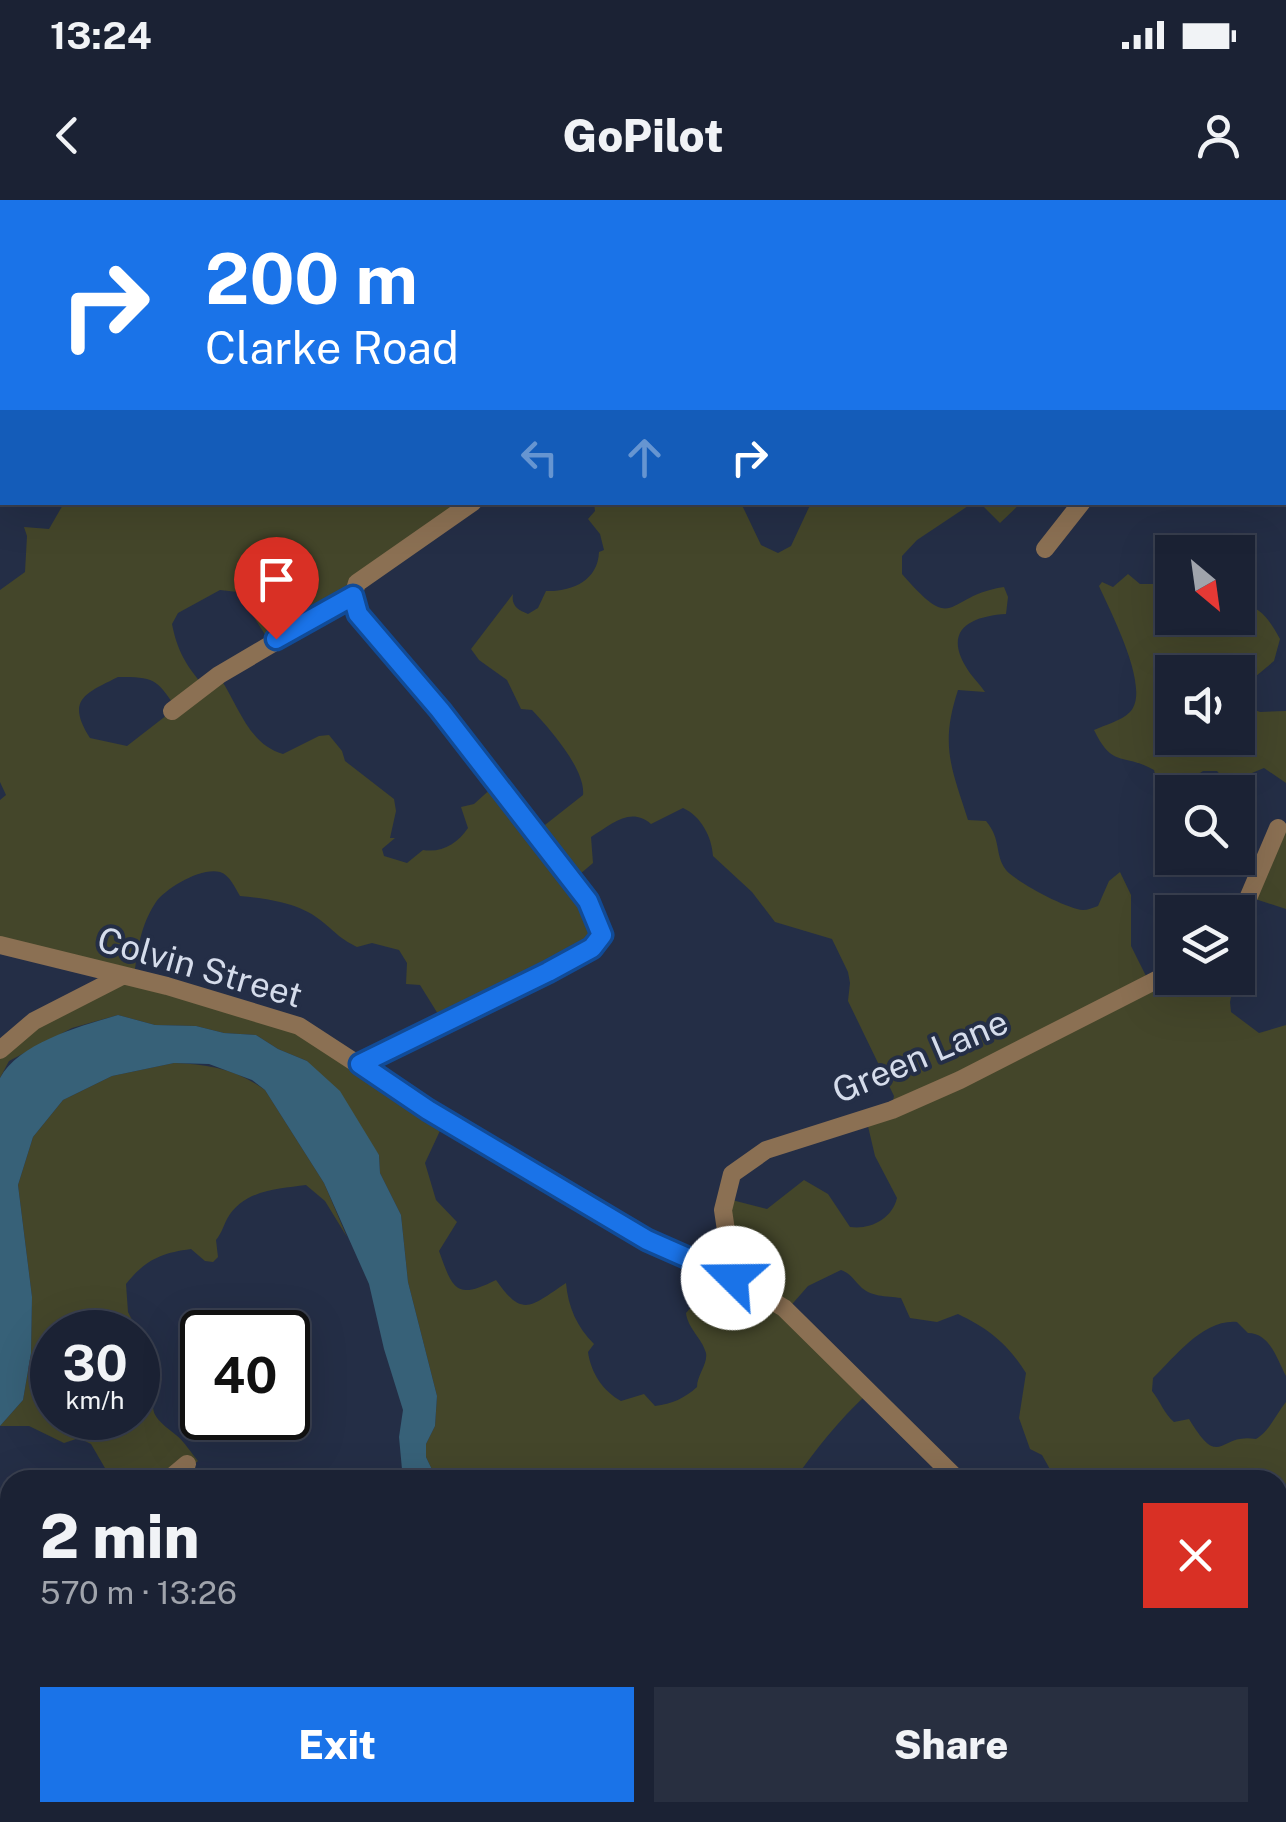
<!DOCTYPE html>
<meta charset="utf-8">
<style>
body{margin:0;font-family:"Public Sans",sans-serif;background:#282f40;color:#f1f3f6;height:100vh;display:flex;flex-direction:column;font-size:38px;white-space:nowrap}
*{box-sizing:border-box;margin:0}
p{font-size:32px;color:#a0a4ac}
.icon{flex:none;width:55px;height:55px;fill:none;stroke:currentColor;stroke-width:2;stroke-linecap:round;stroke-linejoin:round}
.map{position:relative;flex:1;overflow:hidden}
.drawer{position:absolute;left:0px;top:1270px;width:1288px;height:352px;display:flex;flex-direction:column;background:#1b2234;border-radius:30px 30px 0 0;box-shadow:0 10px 40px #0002,0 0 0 2px #393f4f}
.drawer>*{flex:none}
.hud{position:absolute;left:0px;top:0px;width:1288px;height:305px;box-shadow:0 10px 40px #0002,0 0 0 2px #393f4f;background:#1a73e8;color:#fff;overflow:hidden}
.needle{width:65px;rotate:151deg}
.fabs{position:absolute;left:1155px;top:335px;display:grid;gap:20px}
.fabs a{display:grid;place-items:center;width:100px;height:100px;border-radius:0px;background:#1b2234;box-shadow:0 10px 40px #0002,0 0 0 2px #393f4f;font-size:50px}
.speed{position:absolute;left:30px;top:1110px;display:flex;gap:20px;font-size:50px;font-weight:700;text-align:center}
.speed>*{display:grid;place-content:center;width:130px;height:130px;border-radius:50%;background:#1b2234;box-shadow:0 10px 40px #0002,0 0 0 2px #393f4f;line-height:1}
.speed small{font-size:25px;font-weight:400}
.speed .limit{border:5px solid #111;border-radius:15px;background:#fff;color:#111}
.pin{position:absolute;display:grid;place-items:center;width:85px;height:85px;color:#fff;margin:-102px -42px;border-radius:50% 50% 50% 0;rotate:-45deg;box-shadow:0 0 10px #0007}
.pin .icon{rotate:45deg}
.me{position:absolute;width:110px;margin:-55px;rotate:292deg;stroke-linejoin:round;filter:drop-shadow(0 0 8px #0008)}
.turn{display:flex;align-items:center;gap:35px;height:210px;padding:0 40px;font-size:45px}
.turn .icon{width:130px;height:130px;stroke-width:2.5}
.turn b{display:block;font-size:70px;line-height:85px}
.lanes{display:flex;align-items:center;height:95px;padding:0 40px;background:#0003;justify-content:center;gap:50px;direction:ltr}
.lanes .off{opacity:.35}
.round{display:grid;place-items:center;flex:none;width:105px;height:105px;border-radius:0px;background:#282f40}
.overview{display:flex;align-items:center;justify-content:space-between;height:170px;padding:0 40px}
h1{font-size:60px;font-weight:800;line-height:75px}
.cta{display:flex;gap:20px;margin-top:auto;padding:20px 40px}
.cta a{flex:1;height:115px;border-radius:0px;background:#1a73e8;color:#fff;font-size:40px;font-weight:800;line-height:115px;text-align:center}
.cta a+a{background:#282f40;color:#f1f3f6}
.status{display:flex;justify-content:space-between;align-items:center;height:70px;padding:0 50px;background:#1b2234;direction:ltr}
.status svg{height:28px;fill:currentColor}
header{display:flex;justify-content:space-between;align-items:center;height:130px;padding:0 40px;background:#1b2234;font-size:45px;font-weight:800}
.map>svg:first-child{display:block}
</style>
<div class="status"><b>13:24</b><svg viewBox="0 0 49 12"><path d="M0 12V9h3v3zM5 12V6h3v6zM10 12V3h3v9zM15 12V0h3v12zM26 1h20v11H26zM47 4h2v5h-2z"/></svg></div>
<header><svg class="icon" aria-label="back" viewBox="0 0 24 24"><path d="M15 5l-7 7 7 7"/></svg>GoPilot<svg class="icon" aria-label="person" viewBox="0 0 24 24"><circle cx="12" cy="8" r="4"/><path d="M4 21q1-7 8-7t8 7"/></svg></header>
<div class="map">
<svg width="1286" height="1622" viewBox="0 0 1286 1622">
<rect width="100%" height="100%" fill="#242e46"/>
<!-- built -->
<path fill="#2a3654" d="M1278,1331L1285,1333L1280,1339L1286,1343V1521L1278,1524Z
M245,1612H430L431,1622H196L189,1613Z"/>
<!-- green -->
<path fill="#44462a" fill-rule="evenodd" d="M126,0H467L470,2H124Z
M64,303H477L271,444L238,392L220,390L178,413L172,424C177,450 186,466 204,486L220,478C239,506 248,544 283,554L319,536L329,535L342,551L345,561L394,599L396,611L390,638H395L382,649L384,656L407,663L423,650C442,653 457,644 468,628L461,607L474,604L494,586L536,632L583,595C586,570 550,529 532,510L521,509L507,480L479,460L471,449L513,394C511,406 518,410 528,414L538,408L546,391C571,392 598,381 599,352L604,350L600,334L588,319L595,311L594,303H741L761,345L778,353L791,346L811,303H1021L1000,323L984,307L968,306L917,340L902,356V374C957,437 943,396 1004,387L1008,397L1006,414C972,416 943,429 966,467C971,476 979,483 985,492L958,490C940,545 951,567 968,620L986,621C1002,640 994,654 1006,670C1016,682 1067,709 1083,710C1088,710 1092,708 1098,706L1109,681L1120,672L1131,695V746L1149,782L1172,778H1235L1230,802L1231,812L1259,833L1286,825V1176C1277,1159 1270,1133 1248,1133L1237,1122C1203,1119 1175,1157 1153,1178L1152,1191C1160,1201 1165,1215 1174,1222L1189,1219C1221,1272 1218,1232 1256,1239C1269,1232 1276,1214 1286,1202V1284L1278,1280L1216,1276L1205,1280H1056L1042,1255L1030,1249L1019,1218L1026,1173C1008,1144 989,1129 958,1114L937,1122L910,1118L901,1098C886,1096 870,1097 860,1086C852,1078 851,1074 841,1070L808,1086L787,1110L867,1194C839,1220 816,1249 795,1279L437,1280L426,1257V1244L435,1226L437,1196L408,1082L401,1015L380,973L379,955L307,861L278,849L256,835L224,833L196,826L155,825L118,815L72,828L9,861L0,878V851L115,778L0,746V600L6,595L0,582V390L25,372L27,336L24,327L49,329ZM118,477C154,477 156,478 176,508L127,546L90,538C66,500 84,494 118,477ZM683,608C701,616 712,637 713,656L752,692L775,722L832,739L848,772L850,783L848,801L894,896L891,910L867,922L875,956L897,998C892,1019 870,1030 850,1027L828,994L804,980L767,1009L728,999L726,1077L706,1072L694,1104L686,1113C688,1129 702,1138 706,1153C708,1164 697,1175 697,1187C685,1198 672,1204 655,1206L644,1194L621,1201C603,1191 591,1173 588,1152L594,1144C577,1127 568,1107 566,1083C531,1106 523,1119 496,1080C456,1100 453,1090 439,1051L457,1022L436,1000L425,963L444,922L268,817L134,779C137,752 140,726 156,702C166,688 201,667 220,672C230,675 235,688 240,696C270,699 301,703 324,723C337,734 341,739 357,747L372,743L399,750L407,763L406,784L420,785L443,822L600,740L573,680L593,663L591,637C611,625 630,606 651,624Z
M1128,374L1140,384H1160L1172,400V418H1202L1215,425L1238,418V404C1260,404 1270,421 1280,439L1274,461L1243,487L1242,505L1260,512L1286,511V583L1264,568L1228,583L1217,571H1203L1161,598L1154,570C1122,552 1113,569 1094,530C1105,525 1121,521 1130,512C1152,490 1110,411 1099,386L1102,382L1113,387ZM1172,472H1238V538H1172Z
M1286,628V709L1249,697Z
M174,863C208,864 238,870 265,890L324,983L347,1037L325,1001L306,985C277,989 243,990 227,1019C223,1027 222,1032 216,1040L218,1057L213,1062L205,1061L191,1049C161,1053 145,1060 126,1084L128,1112L162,1179C148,1211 149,1214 176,1235C185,1242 191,1253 198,1261C172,1287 143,1284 109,1275L91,1244L79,1238L64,1243L29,1226H0L23,1200L31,1153L32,1097L18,985L33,937L63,900L112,876ZM52,1132H138V1218H52Z
M448,1613H796L785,1622H450Z"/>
<!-- water -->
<path fill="#376178" d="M118,815L155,825L196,826L224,833L256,835L278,849L307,861L340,891L379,955L380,973L401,1015L408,1082L437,1196L435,1226L426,1244V1257L437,1280H403L399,1237L403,1210L384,1149L369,1084L324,983L265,890L252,880L209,864L174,863L112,876L63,900L33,937L18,985L32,1097L31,1153L23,1200L0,1226V878C19,843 80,826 118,815Z
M796,1613V1612L866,1613L854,1622H785Z"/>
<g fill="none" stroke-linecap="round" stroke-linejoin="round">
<!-- minor -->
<path stroke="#8b7053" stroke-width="18" d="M643,0L645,2
M923,0L925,2
M1212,0L1214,2
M905,2L908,0
M1285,104L1286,105
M0,243L2,241
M1045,349L1082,302
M172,511L219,475L353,396
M1238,722L1278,628
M0,745L167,786L299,826L428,910L593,1008L647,1040L733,1078L784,1108L958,1280
M0,850L34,821L120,777
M360,864L530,781L592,748L602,735L588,701L440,510L359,414L353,396L357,383L473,302
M733,1078L723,1010L732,974L766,950L892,910L960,880L1172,772
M168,1280L187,1264"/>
<!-- major -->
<path stroke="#e8af73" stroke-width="22" d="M0,1373L10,1383
M1278,1523L1286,1520
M185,1612L191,1622
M1012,1622L1037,1612"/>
</g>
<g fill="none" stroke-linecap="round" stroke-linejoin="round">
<defs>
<path id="route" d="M276,439L353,396L358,414L440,510L588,701L602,735L592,748L548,772L360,864L428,910L647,1040L733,1078"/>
</defs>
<!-- route casing -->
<use href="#route" stroke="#114b97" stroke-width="25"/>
<!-- route -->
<use href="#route" stroke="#1a73e8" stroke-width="18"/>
</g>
<g text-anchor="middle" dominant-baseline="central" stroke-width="8" stroke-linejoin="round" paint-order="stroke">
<!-- street labels -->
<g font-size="35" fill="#d5dceb" stroke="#242e46">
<text transform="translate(200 767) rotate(16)">Colvin Street</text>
<text transform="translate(920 856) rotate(-23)">Green Lane</text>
</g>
</g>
</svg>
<div class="fabs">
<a><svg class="needle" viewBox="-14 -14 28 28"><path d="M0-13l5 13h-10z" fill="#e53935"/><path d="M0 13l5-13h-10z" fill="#a0a4ac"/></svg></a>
<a><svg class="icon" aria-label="sound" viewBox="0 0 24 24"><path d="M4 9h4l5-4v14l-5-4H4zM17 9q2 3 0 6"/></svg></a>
<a><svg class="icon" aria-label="search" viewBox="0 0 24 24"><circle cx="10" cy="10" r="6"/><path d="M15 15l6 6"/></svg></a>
<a><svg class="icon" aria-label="layers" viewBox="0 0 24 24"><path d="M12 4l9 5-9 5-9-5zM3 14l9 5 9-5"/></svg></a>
</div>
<div class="speed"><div>30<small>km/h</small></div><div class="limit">40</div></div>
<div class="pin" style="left:276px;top:439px;background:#d93025"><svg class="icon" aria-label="arrive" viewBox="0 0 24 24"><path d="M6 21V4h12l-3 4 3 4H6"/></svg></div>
<svg class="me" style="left:733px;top:1078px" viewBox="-20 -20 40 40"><circle r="19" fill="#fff"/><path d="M0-13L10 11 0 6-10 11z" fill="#1a73e8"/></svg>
<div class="hud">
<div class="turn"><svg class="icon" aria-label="right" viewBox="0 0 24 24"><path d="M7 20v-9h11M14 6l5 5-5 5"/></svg><div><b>200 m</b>Clarke Road</div></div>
<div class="lanes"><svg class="icon off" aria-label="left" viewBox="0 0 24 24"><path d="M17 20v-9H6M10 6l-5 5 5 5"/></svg><svg class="icon off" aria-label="ahead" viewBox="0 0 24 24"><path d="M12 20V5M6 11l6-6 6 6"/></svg><svg class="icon" aria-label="right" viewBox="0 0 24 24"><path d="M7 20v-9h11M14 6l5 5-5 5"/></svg></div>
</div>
<section class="drawer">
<div class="overview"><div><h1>2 min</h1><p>570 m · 13:26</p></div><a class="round" style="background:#d93025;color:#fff"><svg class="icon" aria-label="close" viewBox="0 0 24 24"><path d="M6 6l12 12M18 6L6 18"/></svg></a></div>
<div class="cta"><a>Exit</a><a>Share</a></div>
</section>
</div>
